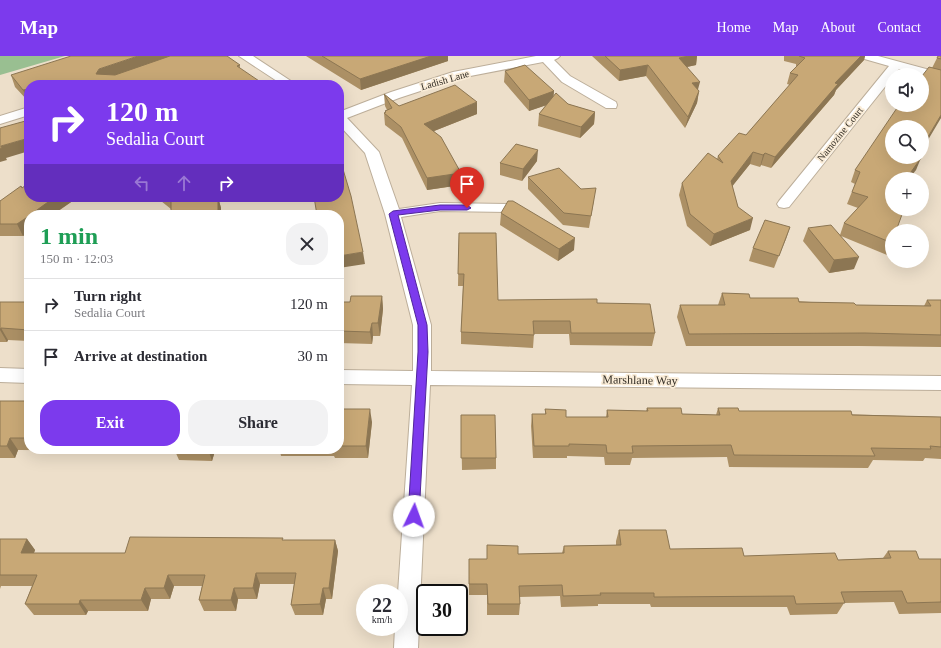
<!DOCTYPE html>
<meta charset="utf-8">
<style>
body{margin:0;font-family:Georgia,serif;background:#f2f2f3;color:#2b2b33;height:100vh;display:flex;flex-direction:column;font-size:15px;white-space:nowrap}
*{box-sizing:border-box;margin:0}
p{font-size:13px;color:#7c7c81}
.icon{flex:none;width:22px;height:22px;fill:none;stroke:currentColor;stroke-width:2;stroke-linecap:round;stroke-linejoin:round}
.map{position:relative;flex:1;overflow:hidden}
.panel{position:absolute;left:24px;top:154px;width:320px;height:244px;display:flex;flex-direction:column;background:#fff;border-radius:16px;box-shadow:0 4px 16px #0002}
.panel>*{flex:none}
.hud{position:absolute;left:24px;top:24px;width:320px;height:122px;border-radius:16px;box-shadow:0 4px 16px #0002;background:#7c3aed;color:#fff;overflow:hidden}
.buttons{position:absolute;left:885px;top:12px;display:grid;gap:8px}
.buttons a{display:grid;place-items:center;width:44px;height:44px;border-radius:50%;background:#fff;box-shadow:0 4px 16px #0002;font-size:20px}
.speed{position:absolute;left:356px;top:528px;display:flex;gap:8px;font-size:20px;font-weight:700;text-align:center}
.speed>*{display:grid;place-content:center;width:52px;height:52px;border-radius:50%;background:#fff;box-shadow:0 4px 16px #0002;line-height:1}
.speed small{font-size:10px;font-weight:400}
.speed .limit{border:2px solid #111;border-radius:6px;background:#fff;color:#111}
.pin{position:absolute;display:grid;place-items:center;width:34px;height:34px;color:#fff;margin:-41px -17px;border-radius:50% 50% 50% 0;rotate:-45deg;box-shadow:0 0 4px #0007}
.pin .icon{rotate:45deg}
.me{position:absolute;width:44px;margin:-22px;rotate:3deg;stroke-linejoin:round;filter:drop-shadow(0 0 3px #0008)}
.turn{display:flex;align-items:center;gap:14px;height:84px;padding:0 16px;font-size:18px}
.turn .icon{width:52px;height:52px;stroke-width:2.5}
.turn b{display:block;font-size:28px;line-height:34px}
.lanes{display:flex;align-items:center;height:38px;padding:0 16px;background:#0003;justify-content:center;gap:20px;direction:ltr}
.lanes .off{opacity:.35}
.round{display:grid;place-items:center;flex:none;width:42px;height:42px;border-radius:16px;background:#f2f2f3}
.summary{display:flex;align-items:center;justify-content:space-between;height:68px;padding:0 16px}
h1{font-size:24px;font-weight:600;line-height:30px;color:#1e9e55}
.button{display:flex;gap:8px;margin-top:auto;padding:8px 16px}
.button a{flex:1;height:46px;border-radius:16px;background:#7c3aed;color:#fff;font-size:16px;font-weight:600;line-height:46px;text-align:center}
.button a+a{background:#f2f2f3;color:#2b2b33}
ul{padding:0;list-style:none}
li{display:flex;align-items:center;gap:12px;height:52px;padding:0 16px;border-top:1px solid #e1e1e2}
li div{flex:1}
li b{display:block;font-size:15px}
li em{font-style:normal}
header{display:flex;align-items:center;gap:24px;box-sizing:border-box;height:56px;padding:0 20px;background:#7c3aed;color:#fff}
header strong{font-size:19px}
nav{display:flex;gap:22px;margin-inline-start:auto;font-size:14px}
.map>svg:first-child{display:block}
</style>
<header>
<strong>Map</strong>
<nav><a>Home</a><a>Map</a><a>About</a><a>Contact</a></nav>
</header>
<div class="map">
<svg width="941" height="592" viewBox="0 0 941 592">
<rect width="100%" height="100%" fill="#eddfca"/>
<!-- forest -->
<path fill="#99bf91" d="M0,0H65L0,19Z"/>
<g fill="none" stroke-linecap="round" stroke-linejoin="round">
<defs>
<path id="street" d="M239,0H253L297,29H283Z
M536,0H560L558,2L554,4L570,20L616,46L617,49L616,52H606L562,26L543,6L460,22L399,42L347,62L379,96L399,153L440,147L508,148L513,149L515,152L513,155L508,156L440,155L401,161L431,269V315L941,320V334L430,329L418,592H394L395,571H399V537H398L412,329L339,328V314L413,315V269L385,158L365,97L339,69V56L391,36L453,16Z
M859,0H878L941,17V25L899,13L894,19H892V22L789,151L784,152L779,151L777,148L779,145L889,10L861,2Z
M29,51V59L0,68V60Z
M0,312L29,313V327L0,326Z"/>
</defs>
<!-- street casing -->
<use href="#street" stroke="#bcae9a" stroke-width="2"/>
<!-- street -->
<use href="#street" fill="#fff" fill-rule="evenodd"/>
</g>
<!-- wall -->
<path fill="#ac9065" d="M306,0H448V5L361,34Z
M592,0H697L696,9L687,11L698,34L699,35L697,47L685,72L646,20L619,25Z
M784,0H865L864,4L836,34L834,39L771,112L761,109L760,111L750,108L732,130L738,151L750,174L710,190L687,170L679,139L682,127L717,103L718,100L746,79L790,29L787,28L790,17L796,11V8L784,5Z
M941,0V62L922,71L916,114L892,123V188L887,199L841,180L854,213L829,217L803,185L808,172L840,179L844,167L858,152L847,148L855,128L851,126L855,114L932,12L937,2Z
M240,9V12L29,29L28,45L15,31L11,19Z
M505,15L554,35L553,40L568,48L595,56L594,68L580,82L538,70L539,58L546,49L529,55L504,26Z
M384,38L399,50L477,58L434,75L461,117V129L427,134L402,82L385,69L384,57H385V55L387,54L385,50Z
M537,105L522,125L500,119V107Z
M528,121L581,133L594,144L589,172L563,169L528,133Z
M22,132L74,144L23,180H0V145Z
M156,141H218L221,152L171,153Z
M501,157L574,194L558,205L500,169Z
M790,171L774,212L749,205L753,192Z
M459,177L498,244L597,247L655,277L652,290L570,289L569,278H534L533,292L461,288V276L463,230H458Z
M722,237L750,242L856,249L924,250L927,244H941V291L859,290H686L677,261L680,249H718Z
M382,240L383,253L380,280H373L372,288L339,287V246H350Z
M0,246H29V285L8,284L7,286H0Z
M0,345L29,347V393H339V353L372,366L368,402H335L334,400H281L280,395H215L212,405L179,404L175,395L18,394L15,402H0Z
M647,352L682,358L716,359L718,352L739,355L941,361V403L925,402L923,405L873,404L868,412L729,411L727,401L632,402L630,409H605L604,401L567,400V402H533L531,370L532,358H545V353L566,361H606L607,354L646,355Z
M461,359L496,402V413L462,414Z
M619,474L670,493L744,500L838,504L883,502L888,495L919,503H941V557L899,558L894,546L844,547L837,558L790,559L787,551H651L650,548H598V550L561,551L560,540L519,541L520,548L519,559H487V539H469V503H487L518,498L562,497L564,490L616,489V485Z
M0,483H27L35,494L34,497H125L283,484H335L338,495L332,543H326L323,559H295L291,549L294,528H260L257,543H238L236,555H204L199,544L202,530H174L170,543H151L148,555H88L86,559H34L25,548L32,530H1L0,533Z"/>
<!-- shaded-wall -->
<path fill="#8c7653" d="M138,0H173L99,29L96,18L99,13Z
M431,0H448V5L361,34L360,23Z
M689,0H697L696,9L677,13L679,2Z
M861,0H865L864,4L836,34L834,39L771,112L775,101L835,27Z
M648,9L646,20L619,25L620,14Z
M63,26L65,29H48Z
M700,26L697,37L692,27Z
M29,33V45H28L23,34Z
M554,35L553,47L529,55V44Z
M699,35L697,47L685,72L688,61Z
M477,46V58L424,79V68Z
M595,56L594,68L580,82L581,71Z
M941,59V62L922,94V91Z
M29,82V95L6,102L7,104L0,106V93L1,90Z
M538,94L537,105L522,125L523,113Z
M753,96L750,108L727,137L731,125Z
M765,97L761,109L760,111L763,99Z
M921,102L916,114L909,123H906Z
M461,117V129L427,134V122Z
M55,141H72L74,144L52,159H30Z
M81,141H93L82,144Z
M218,141L221,152V159H218Z
M306,141H314V143L307,144Z
M29,160V176L23,180L17,168Z
M753,162L750,174L710,190L714,178Z
M790,171L786,183L774,212L779,200Z
M575,182L574,194L558,205L559,193Z
M363,196L365,208L339,212V200Z
M859,201L854,213L829,217L834,204Z
M382,240L383,253L380,280L378,267Z
M372,267L373,280L372,288L370,276Z
M1,272L8,284L7,286L0,274Z
M370,353L372,366L368,402L366,390Z
M10,382L18,394L15,402L7,390Z
M208,393H214L215,395L212,405Z
M27,483L35,494L29,509L21,497Z
M335,484L338,495L332,543L329,532Z
M256,517L260,528L257,543L253,532Z
M168,519L174,530L170,543L164,532Z
M145,532L151,543L148,555L141,544Z
M234,532L238,543L236,555L231,544Z
M323,532L326,543L323,559L320,548Z
M80,544L88,555L86,559L79,548Z"/>
<!-- building -->
<path fill="#c8a876" stroke="#8c7653" d="M71,0H138L99,13L96,18L115,19L170,0H227L240,9L237,10L265,29H64L63,26L48,29H29V33L23,34L11,19Z
M322,0H431L360,23Z
M605,0H689L679,2L700,26L692,27L699,35L688,61L648,9L620,14Z
M799,0H861L835,27L838,28L775,101L765,97L763,99L753,96L731,125L738,151L753,162L714,178L690,158L682,127L708,97L723,107L718,100L739,77L746,79L798,19L790,17L805,2Z
M938,0H941V3L937,2Z
M525,9L554,35L529,44L505,15Z
M929,11L941,14V59L922,91V71H892V101H918L921,102L906,123H892V153H904L896,175H892V187L844,167L868,141L852,136L860,116L855,114L899,49H922V20Z
M455,29L477,46L424,68L441,81L461,117L427,122L401,71L384,57L386,56L385,55L392,52L384,38L399,50Z
M556,37L568,48L595,56L581,71L539,58Z
M29,64V82L1,90L2,92L0,93V72Z
M516,88L538,94L523,113L500,107Z
M339,100L351,140L363,196L339,200V159H317L314,141H339Z
M559,112L581,133L596,132L591,160L564,157L528,121Z
M29,127V141H55L30,159H29V160L17,168H0V145L21,130L22,132Z
M167,141H218V159H171V144Z
M508,145H513L575,182L559,193L501,157Z
M765,164L790,171L779,200L753,192Z
M831,169L859,201L834,204L808,172Z
M459,177H496L498,244L597,243V247L650,248L655,277H571L570,265H533L534,279L461,276L464,218H458Z
M722,237L749,238L750,242H798L799,246L854,247L856,249L931,250L927,244H941V279L865,277L689,278L680,249H725Z
M351,240H382L378,267H372L370,276L339,275V246H350Z
M0,246H29V274L1,272L0,274Z
M0,345H27L26,347H29V382H10L7,390H0Z
M647,352H681L682,358L720,359L718,352H738L739,355H851L852,359L941,361V391L930,390L931,393L871,392L875,400L734,399L731,389L632,390L633,397H607L606,389L569,388V390H534L532,358H546L545,353L566,354V361H608L607,354L648,355Z
M339,353H370L366,390H339Z
M461,359H495L496,402H461Z
M619,474H666L670,493L742,492L744,500L835,497L838,504L891,502L888,495H916L919,503H941V546L907,547L902,535L841,536L845,547L796,548L794,540L654,541V537H600L601,539L563,540L562,529L519,530L520,548H488L487,528H469V503H487V489L518,490V498L564,497V490L621,489Z
M130,481L283,482L282,484H335L329,532H323L320,548L291,549L296,517H256L253,532H234L231,544H199L205,519H168L164,532H145L141,544H80L79,548H25L37,519H0V483H27L21,497H125Z"/>
<!-- route -->
<path fill="#7c3aed" stroke="#51269a" d="M440,149H467L471,152L467,154H440L398,159L427,269L428,296L419,460L418,463L414,464L410,463L408,460L418,296V269L389,158L393,155Z"/>
<g text-anchor="middle" dominant-baseline="central" stroke-width="3.5" stroke-linejoin="round" paint-order="stroke">
<!-- far-street labels -->
<g font-size="10" fill="#332e26" stroke="#faecd7">
<text transform="translate(445 24) rotate(-16)">Ladish Lane</text>
<text transform="translate(840 78) rotate(-51)">Namozine Court</text>
</g>
<!-- street labels -->
<g font-size="12" fill="#332e26" stroke="#faecd7">
<text transform="translate(640 324) rotate(1)">Marshlane Way</text>
</g>
</g>
</svg>
<div class="buttons">
<a><svg class="icon" aria-label="sound" viewBox="0 0 24 24"><path d="M4 9h4l5-4v14l-5-4H4zM17 9q2 3 0 6"/></svg></a>
<a><svg class="icon" aria-label="search" viewBox="0 0 24 24"><circle cx="10" cy="10" r="6"/><path d="M15 15l6 6"/></svg></a>
<a>+</a>
<a>−</a>
</div>
<div class="speed"><div>22<small>km/h</small></div><div class="limit">30</div></div>
<div class="pin" style="left:467px;top:152px;background:#d93025"><svg class="icon" aria-label="arrive" viewBox="0 0 24 24"><path d="M6 21V4h12l-3 4 3 4H6"/></svg></div>
<svg class="me" style="left:414px;top:460px" viewBox="-20 -20 40 40"><circle r="19" fill="#fff"/><path d="M0-13L10 11 0 6-10 11z" fill="#7c3aed"/></svg>
<div class="hud">
<div class="turn"><svg class="icon" aria-label="right" viewBox="0 0 24 24"><path d="M7 20v-9h11M14 6l5 5-5 5"/></svg><div><b>120 m</b>Sedalia Court</div></div>
<div class="lanes"><svg class="icon off" aria-label="left" viewBox="0 0 24 24"><path d="M17 20v-9H6M10 6l-5 5 5 5"/></svg><svg class="icon off" aria-label="ahead" viewBox="0 0 24 24"><path d="M12 20V5M6 11l6-6 6 6"/></svg><svg class="icon" aria-label="right" viewBox="0 0 24 24"><path d="M7 20v-9h11M14 6l5 5-5 5"/></svg></div>
</div>
<section class="panel">
<div class="summary"><div><h1>1 min</h1><p>150 m · 12:03</p></div><a class="round"><svg class="icon" aria-label="close" viewBox="0 0 24 24"><path d="M6 6l12 12M18 6L6 18"/></svg></a></div>
<ul>
<li><svg class="icon" aria-label="right" viewBox="0 0 24 24"><path d="M7 20v-9h11M14 6l5 5-5 5"/></svg><div><b>Turn right</b><p>Sedalia Court</p></div><em>120 m</em></li>
<li><svg class="icon" aria-label="arrive" viewBox="0 0 24 24"><path d="M6 21V4h12l-3 4 3 4H6"/></svg><div><b>Arrive at destination</b></div><em>30 m</em></li>
</ul>
<div class="button"><a>Exit</a><a>Share</a></div>
</section>
</div>
